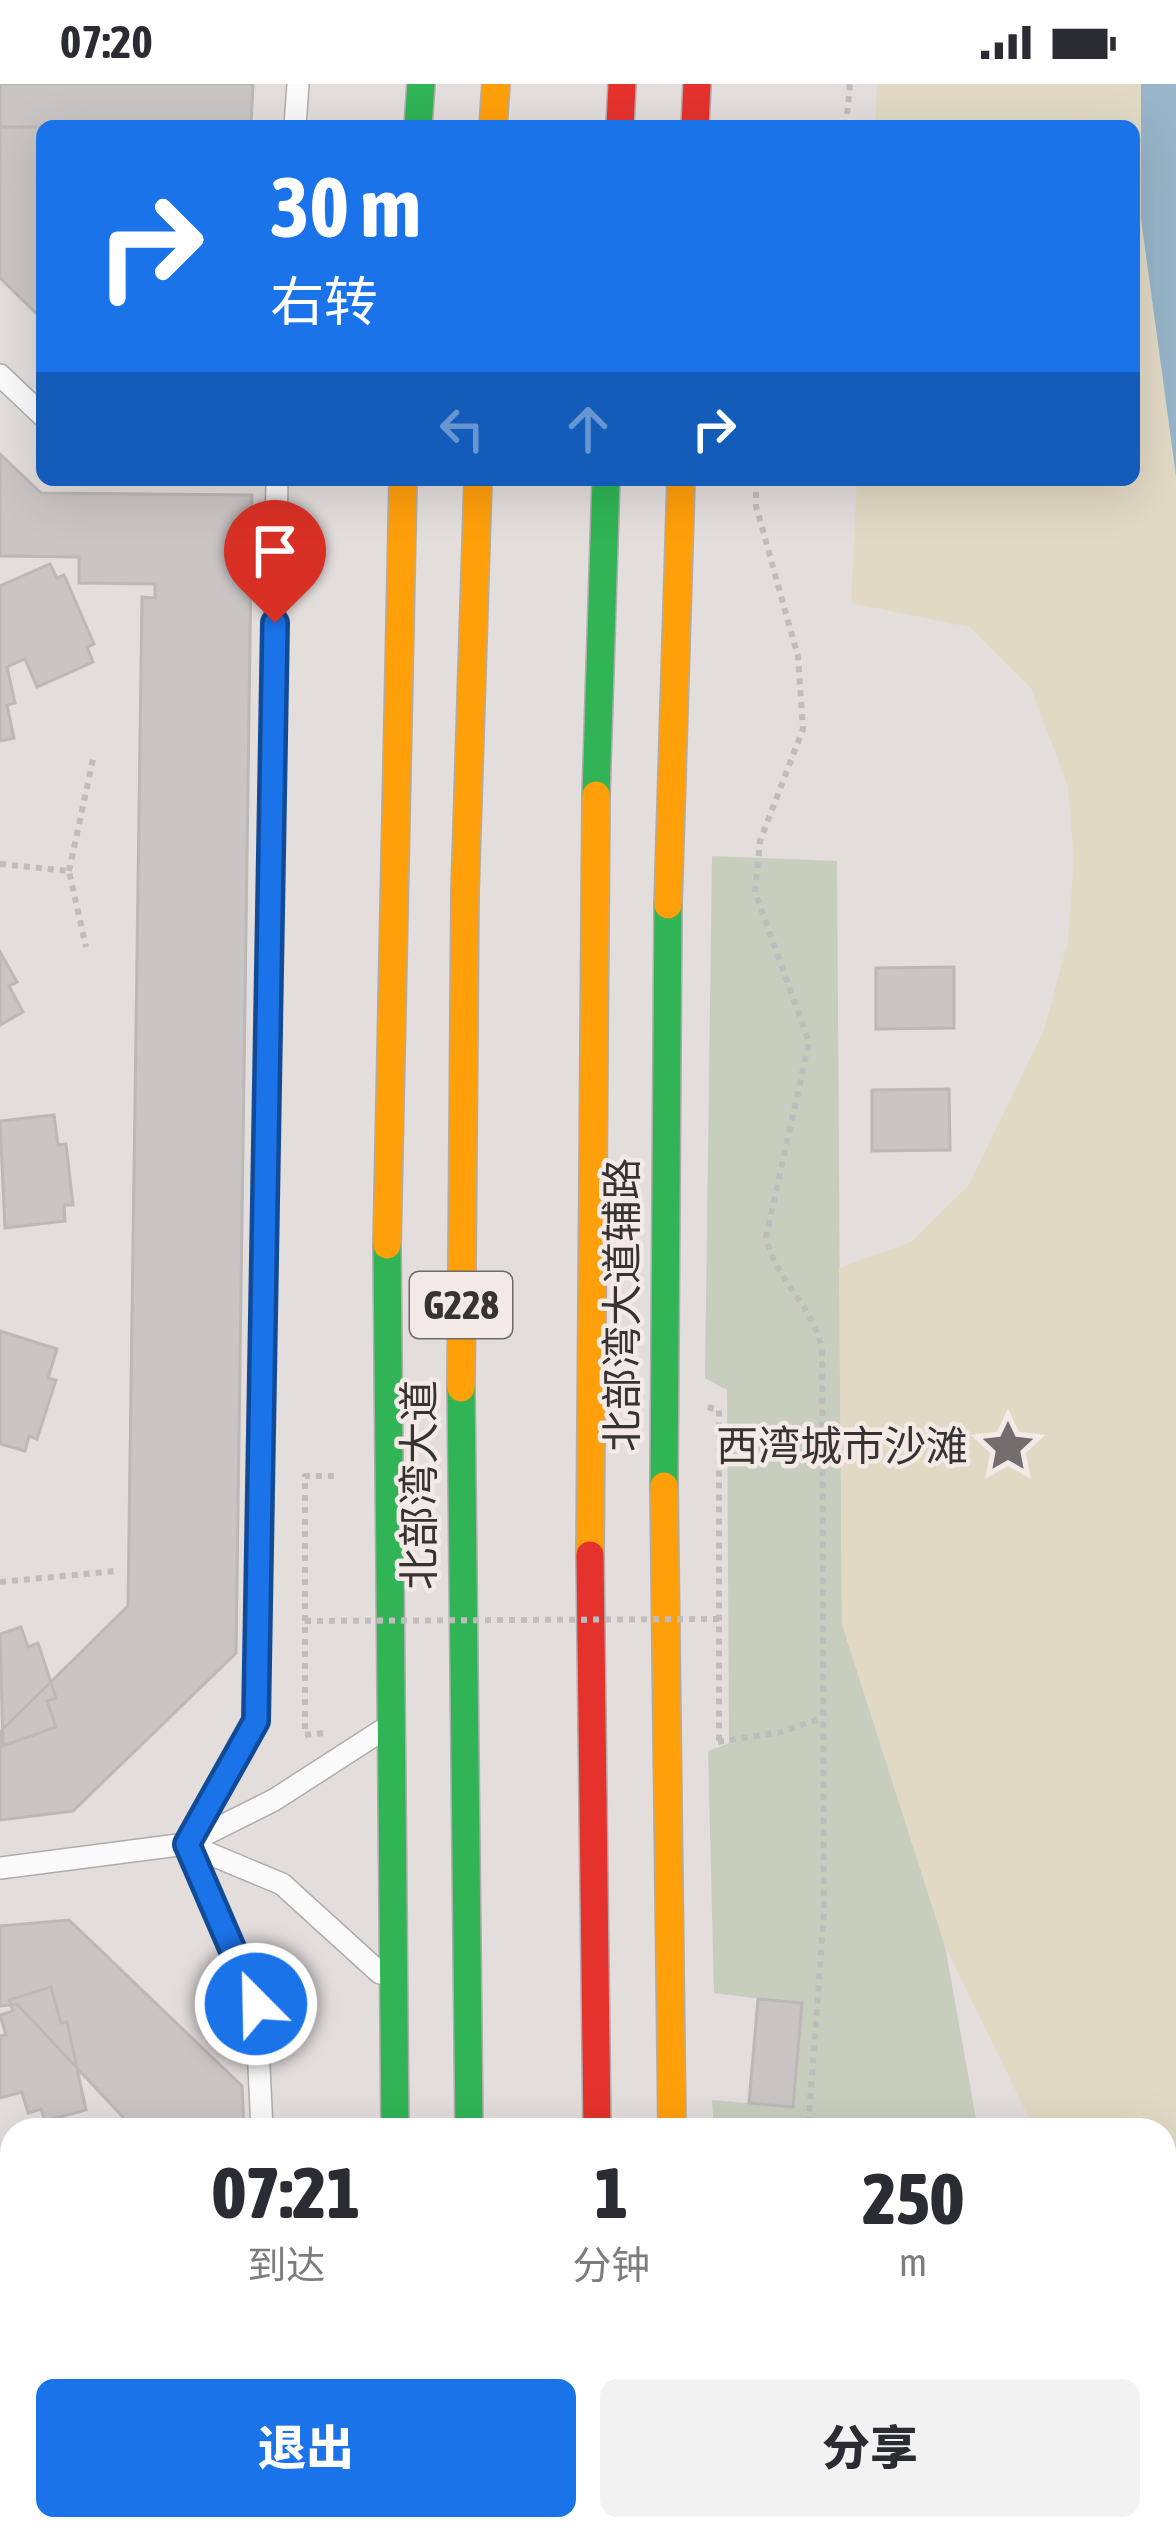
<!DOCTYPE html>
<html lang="zh">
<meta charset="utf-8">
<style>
body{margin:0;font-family:"Asap Condensed","Noto Sans SC",sans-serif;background:#f2f2f3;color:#2b2b33;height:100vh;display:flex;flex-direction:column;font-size:45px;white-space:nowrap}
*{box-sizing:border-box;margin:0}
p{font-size:39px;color:#7c7c81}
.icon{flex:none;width:66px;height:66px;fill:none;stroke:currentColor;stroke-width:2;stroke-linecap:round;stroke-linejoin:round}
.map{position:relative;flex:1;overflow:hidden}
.panel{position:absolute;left:0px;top:2034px;width:1176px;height:423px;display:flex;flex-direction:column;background:#fff;border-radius:36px 36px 0 0;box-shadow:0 12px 48px #0002}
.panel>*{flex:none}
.banner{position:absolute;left:36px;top:36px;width:1104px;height:366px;border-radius:18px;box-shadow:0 12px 48px #0002;background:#1a73e8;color:#fff;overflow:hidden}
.pin{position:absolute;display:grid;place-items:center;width:102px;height:102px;color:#fff;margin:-123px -51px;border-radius:50% 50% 50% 0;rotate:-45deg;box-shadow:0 0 12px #0007}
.pin .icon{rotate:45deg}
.me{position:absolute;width:132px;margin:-66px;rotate:337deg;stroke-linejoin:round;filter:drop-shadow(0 0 9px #0008)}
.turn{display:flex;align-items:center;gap:42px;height:252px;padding:0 36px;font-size:54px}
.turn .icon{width:156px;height:156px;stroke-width:2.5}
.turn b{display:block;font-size:84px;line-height:102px}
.lanes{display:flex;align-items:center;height:114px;padding:0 36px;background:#0003;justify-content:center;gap:60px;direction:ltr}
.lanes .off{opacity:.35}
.eta{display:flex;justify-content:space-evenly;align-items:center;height:204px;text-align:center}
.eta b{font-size:72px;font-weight:800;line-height:84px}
.button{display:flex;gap:24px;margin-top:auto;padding:24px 36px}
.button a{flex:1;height:138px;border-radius:18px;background:#1a73e8;color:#fff;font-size:48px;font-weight:800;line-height:138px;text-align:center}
.button a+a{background:#f2f2f3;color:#2b2b33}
.status{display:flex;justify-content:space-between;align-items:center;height:84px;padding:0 60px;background:#fff;direction:ltr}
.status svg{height:33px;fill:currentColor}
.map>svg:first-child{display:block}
</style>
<div class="status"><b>07:20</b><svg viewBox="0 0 49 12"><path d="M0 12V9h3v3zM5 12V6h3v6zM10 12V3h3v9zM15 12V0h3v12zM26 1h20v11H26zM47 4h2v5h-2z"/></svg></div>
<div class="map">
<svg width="1176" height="2456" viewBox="0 0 1176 2456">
<rect width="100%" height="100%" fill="#e3dddc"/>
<!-- green -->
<path fill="#c7cebe" d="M712,772L837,777L842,1540L945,1862L978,2046H714L712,2016L792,2023L802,1920L714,1909L708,1667L729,1659L727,1306L705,1294Z
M739,2445H1024L1022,2456H740Z"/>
<!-- sand -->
<path fill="#e1d9c4" d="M877,0H1141V135L1176,393V2456H1114V2445H1164V2046H1035L945,1862L842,1540L839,1184L911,1158L969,1101L1044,946L1068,857L1074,777L1068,703L1031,604L970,543L851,519L857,396H1134V42H875Z"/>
<!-- water -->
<path fill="#97b4c8" d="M1141,0H1176V392L1141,135Z"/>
<!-- building -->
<path fill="#c9c5c4" stroke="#bcb8b7" stroke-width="3" d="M0,0H253L251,42H42V235L0,194Z
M0,0H253L251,42L0,43Z
M0,370L41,409L252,411L236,1569L73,1727L0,1736V1648L128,1522L142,513L155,514V500L79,499V473L0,472Z
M50,480L57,494L64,491L94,560L87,563L93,578L37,603L25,575L7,583L15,619L7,621L14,654L0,657V502Z
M0,868L17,898L9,902L23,928L0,941Z
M954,883V944L876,945V884Z
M949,1005L950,1066L872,1067V1006Z
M54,1031L58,1061L66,1060L73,1121H64L65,1137L5,1144L0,1037Z
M0,1247L57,1265L48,1294L56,1296L37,1355L29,1352L25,1367L0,1360Z
M21,1543L28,1563L38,1559L56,1614L47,1617L56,1643L3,1662L0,1550Z
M69,1836L242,2002L244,2046H135L17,1920L0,1922V1842Z
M51,1903L61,1939L67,1938L86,2026L45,2037L41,2025L28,2029L22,2008L0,2014V1952L6,1951L0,1931L13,1927L9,1916Z
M758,1915L802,1919L793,2023L749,2019Z
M0,2128L12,2131V2191L0,2189Z
M12,2403V2445H94L98,2456H0V2406Z
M149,2445H257L258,2456H149Z"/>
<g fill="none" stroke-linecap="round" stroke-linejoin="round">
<defs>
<path id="lane" d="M295,42L298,0
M0,291L42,331
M0,1784L186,1760
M380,1889L282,1800L186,1760L274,1716L381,1647
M262,2046L256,1920L186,1760L256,1637L277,396
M283,2445V2456"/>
<path id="fast" d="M418,42L421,0
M596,711L606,396
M387,1161L395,2046
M461,1304L469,2046
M664,1402L668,821
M408,2445V2456
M483,2445V2456
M611,2445V2456"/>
<path id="slow" d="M493,42L496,0
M668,821L681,396
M387,1161L403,396
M461,1304L465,808L478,396
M664,1402L672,2046
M590,1471L596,711"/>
<path id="jam" d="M620,42L622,0
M695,42L697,0
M590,1471L597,2046
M686,2445V2456"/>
</defs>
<!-- lane casing -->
<use href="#lane" stroke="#b0acab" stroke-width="24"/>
<!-- fast casing -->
<use href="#fast" stroke="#b0acab" stroke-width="30"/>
<!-- slow casing -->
<use href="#slow" stroke="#b0acab" stroke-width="30"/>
<!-- jam casing -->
<use href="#jam" stroke="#b0acab" stroke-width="30"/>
<!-- path -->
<path stroke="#bfbdbb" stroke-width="6" stroke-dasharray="6 6" stroke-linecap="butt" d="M846,42L850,0
M756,396V422L798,573L803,645L760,757L755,808L809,958L766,1153C777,1200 811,1217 822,1265L824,1829L808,2046
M0,780L69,787L86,863
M69,787L93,675
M708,1323L719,1326V1658
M0,1498L116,1487
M323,1649L305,1651V1392H339
M718,1658L781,1648L822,1634
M0,2303L12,2304
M792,2445L793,2456"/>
<!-- lane -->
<use href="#lane" stroke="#fbfafa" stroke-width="21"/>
<!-- fast -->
<use href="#fast" stroke="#30b455" stroke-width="27"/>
<!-- slow -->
<use href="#slow" stroke="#ff9f0a" stroke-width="27"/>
<!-- jam -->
<use href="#jam" stroke="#e5322d" stroke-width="27"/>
<!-- path-bridge -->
<path stroke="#bfbdbb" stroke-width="6" stroke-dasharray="6 6" stroke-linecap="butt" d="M305,1537L719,1535"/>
</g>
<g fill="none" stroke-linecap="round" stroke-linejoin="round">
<defs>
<path id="route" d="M256,1920L187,1760L256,1637L275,539"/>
</defs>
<!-- route casing -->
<use href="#route" stroke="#114b97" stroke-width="30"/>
<!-- route -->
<use href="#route" stroke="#1a73e8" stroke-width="21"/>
</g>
<!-- icons -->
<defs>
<symbol id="sight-bare" viewBox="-9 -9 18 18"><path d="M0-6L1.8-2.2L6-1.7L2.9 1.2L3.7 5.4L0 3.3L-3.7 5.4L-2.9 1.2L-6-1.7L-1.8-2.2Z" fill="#736e6d" stroke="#f3e9e6" stroke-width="2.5" paint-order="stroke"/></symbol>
</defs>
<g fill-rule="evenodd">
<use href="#sight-bare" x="970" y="1324" width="76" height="76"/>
</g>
<g text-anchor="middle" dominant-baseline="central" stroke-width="9" stroke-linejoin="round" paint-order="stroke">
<!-- shield labels -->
<rect fill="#f3e9e6" stroke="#6f6a67" stroke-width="3" x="410" y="1188" width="102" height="66" rx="9"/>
<g font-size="39" font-weight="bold" fill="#373331">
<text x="461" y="1221">G228</text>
</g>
<!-- street labels -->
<g font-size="42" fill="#373331" stroke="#f3e9e6">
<text transform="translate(622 1221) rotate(-90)">北部湾大道辅路</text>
<text transform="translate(419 1401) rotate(-90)">北部湾大道</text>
</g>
<!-- poi labels -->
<g font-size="42" fill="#373331" stroke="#f3e9e6" text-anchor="end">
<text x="968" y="1362">西湾城市沙滩</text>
</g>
</g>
</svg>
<div class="pin" style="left:275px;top:539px;background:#d93025"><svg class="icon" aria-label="arrive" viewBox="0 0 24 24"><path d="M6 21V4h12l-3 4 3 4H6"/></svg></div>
<svg class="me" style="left:256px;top:1920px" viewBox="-20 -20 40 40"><circle r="17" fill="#1a73e8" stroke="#fff" stroke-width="3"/><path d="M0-11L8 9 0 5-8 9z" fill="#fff"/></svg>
<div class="banner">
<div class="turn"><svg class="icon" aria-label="right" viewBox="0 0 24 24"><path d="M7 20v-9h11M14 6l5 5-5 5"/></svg><div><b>30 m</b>右转</div></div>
<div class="lanes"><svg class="icon off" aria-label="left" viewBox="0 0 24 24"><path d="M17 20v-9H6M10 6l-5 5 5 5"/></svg><svg class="icon off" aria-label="ahead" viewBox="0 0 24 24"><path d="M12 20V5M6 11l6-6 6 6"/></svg><svg class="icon" aria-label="right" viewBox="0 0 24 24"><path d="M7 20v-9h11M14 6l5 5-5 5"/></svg></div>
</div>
<section class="panel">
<div class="eta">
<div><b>07:21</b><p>到达</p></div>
<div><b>1</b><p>分钟</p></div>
<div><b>250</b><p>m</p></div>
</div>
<div class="button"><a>退出</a><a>分享</a></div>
</section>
</div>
